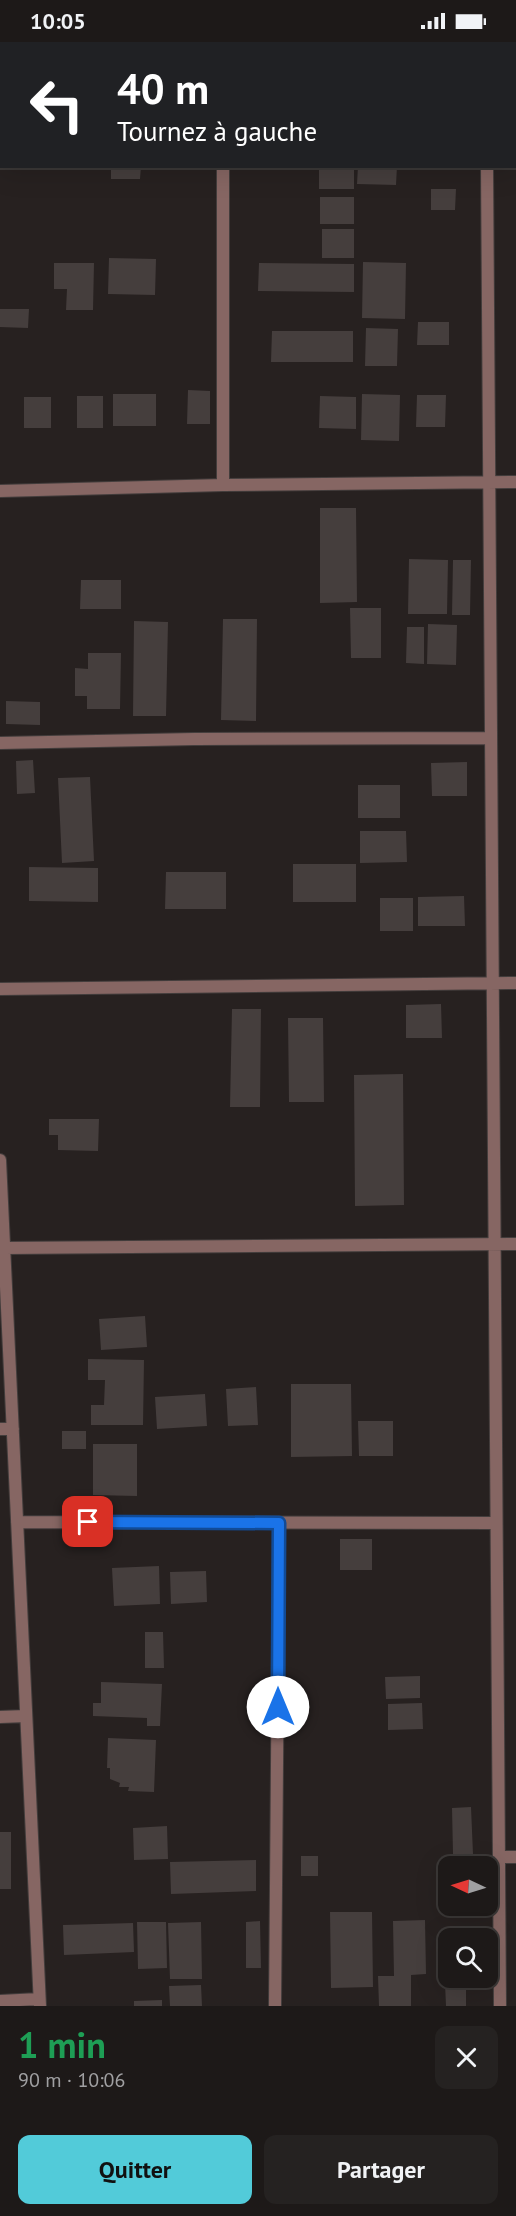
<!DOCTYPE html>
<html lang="fr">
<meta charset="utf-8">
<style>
body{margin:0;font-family:"PT Sans",sans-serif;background:#252221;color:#f1f3f6;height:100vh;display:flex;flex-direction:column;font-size:22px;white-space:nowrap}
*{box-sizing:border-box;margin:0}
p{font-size:20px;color:#a0a0a2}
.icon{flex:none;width:33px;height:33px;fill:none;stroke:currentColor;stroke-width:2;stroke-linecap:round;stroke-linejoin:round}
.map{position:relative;height:1964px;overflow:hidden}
.side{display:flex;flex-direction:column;background:#1d1918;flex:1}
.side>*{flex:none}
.banner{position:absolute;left:0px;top:0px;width:516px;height:126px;box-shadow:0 6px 24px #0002,0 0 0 2px #3b3837;background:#202124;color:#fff;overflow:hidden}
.needle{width:39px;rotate:274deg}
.tools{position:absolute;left:438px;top:1814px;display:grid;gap:12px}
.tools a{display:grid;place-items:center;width:60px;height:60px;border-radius:12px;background:#1d1918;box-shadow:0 6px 24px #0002,0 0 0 2px #3b3837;font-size:30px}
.pin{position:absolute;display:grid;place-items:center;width:51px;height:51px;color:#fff;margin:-26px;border-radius:12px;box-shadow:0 3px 9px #0006}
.me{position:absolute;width:66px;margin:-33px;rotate:0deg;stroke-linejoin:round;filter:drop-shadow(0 0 4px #0008)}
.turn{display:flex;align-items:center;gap:21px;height:126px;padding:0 18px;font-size:27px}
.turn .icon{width:78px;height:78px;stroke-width:2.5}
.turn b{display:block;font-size:42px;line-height:51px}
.round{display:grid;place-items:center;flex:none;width:63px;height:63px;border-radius:12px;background:#252221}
.head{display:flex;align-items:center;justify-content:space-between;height:102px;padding:0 18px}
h1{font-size:36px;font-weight:600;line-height:45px;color:#1e9e55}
.primary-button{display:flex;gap:12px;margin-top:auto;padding:12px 18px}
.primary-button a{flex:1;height:69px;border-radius:12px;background:#52cbd9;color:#111;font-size:24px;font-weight:600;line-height:69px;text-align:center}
.primary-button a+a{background:#252221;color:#f1f3f6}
.status{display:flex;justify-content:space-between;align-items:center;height:42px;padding:0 30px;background:#1d1918;direction:ltr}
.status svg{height:16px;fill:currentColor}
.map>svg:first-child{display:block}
</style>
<div class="status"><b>10:05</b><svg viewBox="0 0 49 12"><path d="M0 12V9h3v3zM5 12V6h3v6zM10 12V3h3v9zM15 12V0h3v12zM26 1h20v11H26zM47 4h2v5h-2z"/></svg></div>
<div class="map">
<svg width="516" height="1964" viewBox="0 0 516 1964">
<rect width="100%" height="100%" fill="#272120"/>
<!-- building -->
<path fill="#453e3d" d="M111,124H141L140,137H111Z
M319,124H354V147H319Z
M358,124H397L396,143L357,142Z
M431,147H456L455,168H431Z
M320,155H354V182H320Z
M322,187H354V216H322Z
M109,216L156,217L155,253L108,252Z
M363,220L406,221L405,277L362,276Z
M54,221H94L93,268H66L67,247H54Z
M259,221L354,222V250L258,249Z
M0,267H29L28,286L0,285Z
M418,280H449V303H417Z
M366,286L398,287L397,324H365Z
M272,289H353V320H271Z
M188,348L210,349V382H187Z
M113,352H156V384H113Z
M362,352L400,353L399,399L361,398Z
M417,353H446L445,385H416Z
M77,354H103V386H77Z
M320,354L356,355V387L319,386Z
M24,355H51V386H24Z
M320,466H356L357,560L320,561Z
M409,517L448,518L447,572H408Z
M453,518H471L470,573H452Z
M81,538H121V567H80Z
M350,566H381V616H351Z
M223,577H257L256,679L221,678Z
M134,579L168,580L166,674H133Z
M428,582L457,583L456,623L427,622Z
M407,585H424V622L406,621Z
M88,611H121L120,667H87V654H75V626L88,627Z
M6,659L40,660V683L6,682Z
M33,718L35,751L17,752L16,719Z
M467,720V754H432L431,721Z
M90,735L94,819L62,821L58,736Z
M358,743H400V776H358Z
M360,789H406L407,820L360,821Z
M293,822H356V860H293Z
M29,825L98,826V860L29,859Z
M166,830H226V867H165Z
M464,854L465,884H418V855Z
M380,856H413V889H380Z
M441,962L442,996H406V963Z
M232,967H261L260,1065H230Z
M288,976H323L324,1060H289Z
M403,1032L404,1163L355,1164L354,1033Z
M49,1077H99L98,1109L58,1108V1093H49Z
M145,1274L147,1305L101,1308L99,1277Z
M88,1317L144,1318L143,1383H91V1363H104L105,1338H88Z
M291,1342H351L352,1414L291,1415Z
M256,1345L258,1383L228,1384L226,1347Z
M205,1352L207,1384L157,1387L155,1355Z
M358,1379H393V1414H359Z
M62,1389H86V1407H62Z
M93,1402H137V1454L93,1453Z
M340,1497H372V1528H340Z
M159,1524L160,1562L114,1564L112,1526Z
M206,1529L207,1560L171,1562L170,1530Z
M145,1590H163L164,1626H145Z
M420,1634V1656L386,1657L385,1635Z
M101,1640L162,1642L160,1684H147V1676L93,1674V1661H101Z
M422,1661L423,1687L388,1688V1662Z
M108,1696L156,1698L154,1750L128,1749L129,1745H119L120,1741L110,1737V1726H107Z
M471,1765L473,1812H453L452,1766Z
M167,1784L168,1817L134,1818L133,1786Z
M0,1790H11V1847H0Z
M301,1814H318V1834H301Z
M256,1818V1849L171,1852L170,1820Z
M330,1870H372L373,1945L331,1946Z
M425,1878L426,1932L411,1933V1964H379L378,1934H394L393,1879Z
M260,1879L261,1926H246V1880Z
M137,1880H166L167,1926L138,1927Z
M201,1880L202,1937H170L168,1881Z
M133,1881L134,1910L64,1913L63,1883Z
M466,1940V1964H446L445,1941Z
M201,1943L202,1964H170L169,1944Z
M162,1958V1964H134V1959Z"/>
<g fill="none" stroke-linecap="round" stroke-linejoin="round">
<defs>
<path id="minor" d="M486,0V2
M224,2V0
M487,124L500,1964
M223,443V124
M0,449L223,443L516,440
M0,701L194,697L491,696
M0,947L516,941
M0,1118L40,1964
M4,1206L516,1202
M0,1387H13
M17,1480L496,1481
M0,1675L26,1674
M499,1815H516
M0,1959L39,1957
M275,1964L279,1481"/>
</defs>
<!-- minor casing -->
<use href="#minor" stroke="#433d3c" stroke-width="14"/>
<!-- minor -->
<use href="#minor" stroke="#866663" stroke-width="12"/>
</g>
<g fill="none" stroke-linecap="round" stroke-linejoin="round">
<defs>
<path id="route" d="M88,1480L279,1481L278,1665"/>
</defs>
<!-- route casing -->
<use href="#route" stroke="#114b97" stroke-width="15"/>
<!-- route -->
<use href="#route" stroke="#1a73e8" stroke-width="10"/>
</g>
</svg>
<div class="tools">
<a><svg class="needle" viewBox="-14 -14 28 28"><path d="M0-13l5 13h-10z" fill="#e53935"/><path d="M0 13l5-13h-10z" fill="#a0a0a2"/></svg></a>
<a><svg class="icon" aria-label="search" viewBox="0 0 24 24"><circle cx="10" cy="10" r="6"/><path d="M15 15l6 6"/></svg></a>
</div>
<div class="pin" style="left:88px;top:1480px;background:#d93025"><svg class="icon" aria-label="arrive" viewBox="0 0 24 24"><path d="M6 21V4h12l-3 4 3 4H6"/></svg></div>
<svg class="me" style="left:278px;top:1665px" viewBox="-20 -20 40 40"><circle r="19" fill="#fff"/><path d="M0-13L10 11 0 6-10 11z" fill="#1a73e8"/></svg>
<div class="banner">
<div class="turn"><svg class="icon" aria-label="left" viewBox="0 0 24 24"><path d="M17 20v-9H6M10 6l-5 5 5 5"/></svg><div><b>40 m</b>Tournez à gauche</div></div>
</div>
</div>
<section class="side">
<div class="head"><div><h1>1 min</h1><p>90 m · 10:06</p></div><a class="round"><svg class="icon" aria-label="close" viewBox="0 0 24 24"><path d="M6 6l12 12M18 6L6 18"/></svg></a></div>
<div class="primary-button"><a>Quitter</a><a>Partager</a></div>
</section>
